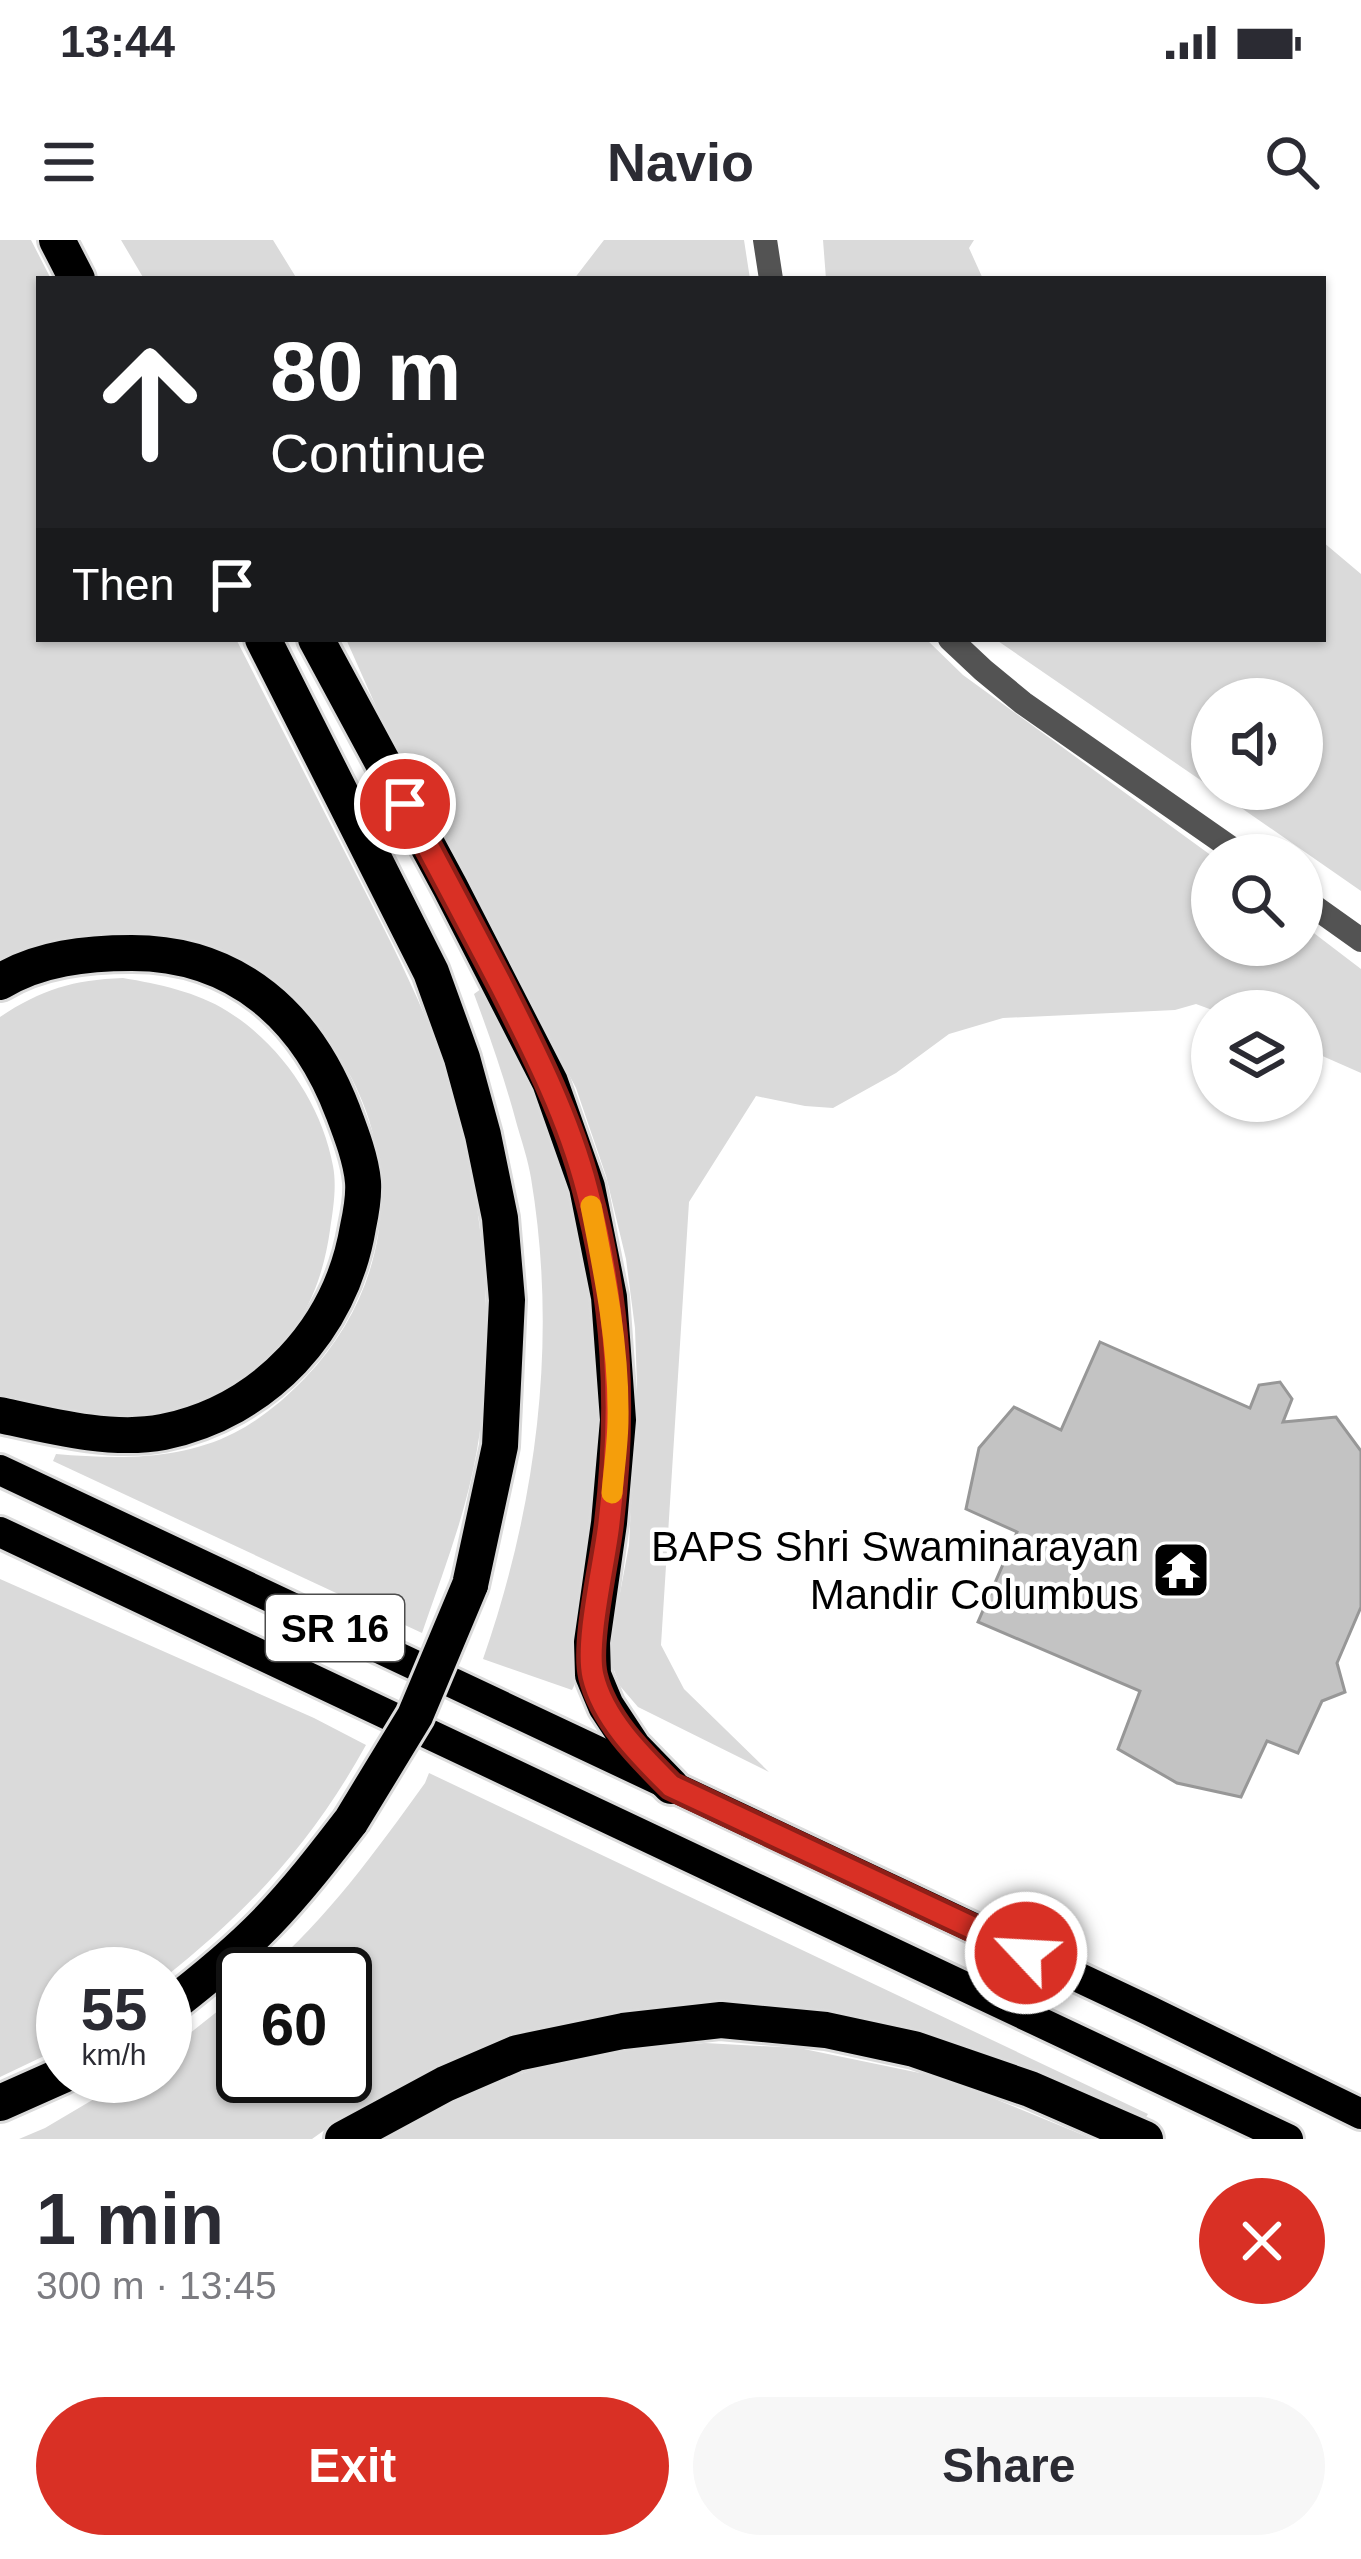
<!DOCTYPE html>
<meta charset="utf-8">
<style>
body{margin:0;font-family:Helvetica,sans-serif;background:#f7f7f7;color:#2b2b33;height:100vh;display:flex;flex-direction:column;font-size:45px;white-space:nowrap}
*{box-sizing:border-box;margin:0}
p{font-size:39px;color:#7c7c81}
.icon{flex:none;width:66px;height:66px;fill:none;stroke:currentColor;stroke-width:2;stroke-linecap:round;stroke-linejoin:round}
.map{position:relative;height:1899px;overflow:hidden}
.side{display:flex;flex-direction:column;background:#fff;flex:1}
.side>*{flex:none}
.hud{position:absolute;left:36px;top:36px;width:1290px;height:366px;border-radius:0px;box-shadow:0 3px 9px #0004;background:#202124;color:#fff;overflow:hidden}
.controls{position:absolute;left:1191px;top:438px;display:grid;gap:24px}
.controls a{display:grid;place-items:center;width:132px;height:132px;border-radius:50%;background:#fff;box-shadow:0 3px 9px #0004;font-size:60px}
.speed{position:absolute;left:36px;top:1707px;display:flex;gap:24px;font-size:60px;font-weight:700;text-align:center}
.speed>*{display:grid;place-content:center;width:156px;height:156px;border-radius:50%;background:#fff;box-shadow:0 3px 9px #0004;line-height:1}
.speed small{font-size:30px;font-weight:400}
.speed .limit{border:6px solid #111;border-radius:18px;background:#fff;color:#111}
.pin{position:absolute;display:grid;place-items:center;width:102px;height:102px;color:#fff;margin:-51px;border:6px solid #fff;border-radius:50%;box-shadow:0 3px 12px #0007}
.me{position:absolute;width:132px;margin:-66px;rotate:295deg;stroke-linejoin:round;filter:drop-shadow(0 0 9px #0008)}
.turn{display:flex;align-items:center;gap:42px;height:252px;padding:0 36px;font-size:54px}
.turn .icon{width:156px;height:156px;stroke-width:2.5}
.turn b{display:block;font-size:84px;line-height:102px}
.then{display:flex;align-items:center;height:114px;padding:0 36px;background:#0003;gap:24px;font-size:45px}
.round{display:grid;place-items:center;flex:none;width:126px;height:126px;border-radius:63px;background:#f7f7f7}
.summary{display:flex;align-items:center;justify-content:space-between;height:204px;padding:0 36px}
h1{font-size:72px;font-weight:700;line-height:90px}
.primary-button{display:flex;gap:24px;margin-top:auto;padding:24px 36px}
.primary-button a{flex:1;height:138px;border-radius:72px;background:#d93025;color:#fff;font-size:48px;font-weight:700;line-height:138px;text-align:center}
.primary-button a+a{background:#f7f7f7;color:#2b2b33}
.status{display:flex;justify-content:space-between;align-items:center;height:84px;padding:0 60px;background:#fff;direction:ltr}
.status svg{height:33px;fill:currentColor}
header{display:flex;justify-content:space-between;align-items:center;height:156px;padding:0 36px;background:#fff;font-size:54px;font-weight:700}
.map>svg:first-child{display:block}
</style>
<div class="status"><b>13:44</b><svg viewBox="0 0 49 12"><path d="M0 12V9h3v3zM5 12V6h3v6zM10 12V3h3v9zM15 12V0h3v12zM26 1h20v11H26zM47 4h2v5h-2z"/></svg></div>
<header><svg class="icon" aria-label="menu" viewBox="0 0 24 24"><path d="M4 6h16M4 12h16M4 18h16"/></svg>Navio<svg class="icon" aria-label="search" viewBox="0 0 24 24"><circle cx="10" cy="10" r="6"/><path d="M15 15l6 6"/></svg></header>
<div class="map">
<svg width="1361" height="1899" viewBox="0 0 1361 1899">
<rect width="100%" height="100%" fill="#fff"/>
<!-- green -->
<path fill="#dadada" d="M0,0H31L51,39H39V399H236C275,475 313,550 352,626C378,677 405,728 427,781C480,906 500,1078 477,1210C466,1274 443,1332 422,1393L53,1221L56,1214C115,1219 179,1221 234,1193C260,1180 285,1159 305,1138C390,1049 406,927 342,821C324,791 299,760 269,741C250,729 222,725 201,718C178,711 155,701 131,696C88,687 39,709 0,725Z
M121,0H273L297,39H144Z
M604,0H744L750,39H574Z
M823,0H974L969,8L983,39H826Z
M1323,302L1361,334V651L1214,549H1302V459H1212V548L995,399H1323Z
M346,399H926L963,435L1212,616V705H1302V684L1361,729V833L1302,807V771H1215L1196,764L1175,770L1003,778L949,794L896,833L833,868L805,866L756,856L689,962L661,1405L684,1449L769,1532L638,1467L620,1446L612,1425L611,1401L629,1305L637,1146L635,1088L626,1019L606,936L576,848L382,480Z
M123,738C159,744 197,752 227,771C281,804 322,865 333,926C337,947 333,970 330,990C326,1019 317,1052 301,1077C274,1118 227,1155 180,1170C119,1188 57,1174 0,1154V777C42,749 73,740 123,738Z
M485,746C509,795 534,845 552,896C590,1005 605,1123 598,1238C593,1308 572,1375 574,1446L572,1450L483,1419C537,1264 558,1100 531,938C528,920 522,902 517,885C505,840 490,797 474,754Z
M0,1339L314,1478L366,1505C313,1601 251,1669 165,1737V1734H63V1807L0,1837Z
M429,1533L1148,1874L1142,1884L838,1777L509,1799L417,1837L340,1879L312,1899H19L45,1888L133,1836H165V1813L243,1751V1836H345V1734H263C327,1679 376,1611 425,1543Z
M705,1803L799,1808L944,1838L1093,1899H375C473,1836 590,1810 705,1803Z"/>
<!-- building -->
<path fill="#c3c3c3" stroke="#979797" stroke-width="3" d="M1100,1102L1250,1168L1259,1145L1280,1142L1292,1159L1283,1182L1336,1177L1361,1211V1367L1337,1423L1345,1452L1322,1461L1298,1513L1267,1501L1241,1557L1177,1543L1118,1509L1140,1451L978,1382L1017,1292L966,1269L979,1208L1014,1167L1061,1190Z"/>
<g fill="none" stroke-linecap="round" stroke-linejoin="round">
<defs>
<path id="primary" d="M0,1230L1150,1771L1361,1874
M0,1292L1288,1899"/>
<path id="motorway" d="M57,0L77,39
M263,399L431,732L462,818L483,895L500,978L507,1060L500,1206L470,1345
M316,399L450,647L550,842L587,947L609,1057L618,1180L609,1283L592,1402L593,1435L606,1466L633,1507L671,1546
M0,742C39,718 87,713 132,713C237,713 307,777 343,872C351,893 361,919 363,942C364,956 361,973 358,987C341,1089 265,1171 163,1192C112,1202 50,1186 0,1175
M165,1770C200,1743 235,1715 266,1683C297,1651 324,1616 351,1581
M0,1863L63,1835
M343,1899L445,1844L517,1813L623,1791L721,1780L826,1790L914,1809L1030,1849L1145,1899"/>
</defs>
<!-- primary casing -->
<use href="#primary" stroke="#dbdbdb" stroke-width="36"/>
<!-- motorway casing -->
<use href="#motorway" stroke="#dbdbdb" stroke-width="42"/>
<!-- tertiary -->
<path stroke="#535353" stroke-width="24" d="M765,0L771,39
M950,399L983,430L1023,463L1241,615
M1302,658L1361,700"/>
<!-- primary -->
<use href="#primary" stroke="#000" stroke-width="30"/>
<!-- motorway -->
<use href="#motorway" stroke="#000" stroke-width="36"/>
<defs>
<path id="motorway-bridge" d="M351,1581L415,1476L470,1345"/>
</defs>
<!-- motorway-bridge casing -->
<use href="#motorway-bridge" stroke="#dbdbdb" stroke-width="42" stroke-linecap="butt"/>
<!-- motorway-bridge -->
<use href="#motorway-bridge" stroke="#000" stroke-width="36"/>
</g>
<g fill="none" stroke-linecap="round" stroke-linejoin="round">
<defs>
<path id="route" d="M405,564C437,623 468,682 499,741C533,808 568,876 587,950C617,1063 623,1166 609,1283C605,1321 585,1402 593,1436C603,1479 641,1516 671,1546L1026,1713"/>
</defs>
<!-- route casing -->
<use href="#route" stroke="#8d1f18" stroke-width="30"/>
<!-- route -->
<use href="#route" stroke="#d93025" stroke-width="21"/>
<!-- slow -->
<path stroke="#f59e0b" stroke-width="21" d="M591,966C605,1036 619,1106 618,1178C618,1203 614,1228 612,1253"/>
</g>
<!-- icons -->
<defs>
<symbol id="temple-square" viewBox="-11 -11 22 22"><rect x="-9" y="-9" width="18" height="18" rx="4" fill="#000" stroke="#fff"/><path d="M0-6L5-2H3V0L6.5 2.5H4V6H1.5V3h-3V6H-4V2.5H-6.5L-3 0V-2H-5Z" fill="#fff"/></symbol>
</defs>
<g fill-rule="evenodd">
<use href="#temple-square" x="1148" y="1297" width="66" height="66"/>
</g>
<g text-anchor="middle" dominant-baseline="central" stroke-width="9" stroke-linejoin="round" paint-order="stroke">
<!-- shield labels -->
<rect fill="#fff" stroke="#4c4c4c" stroke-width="3" x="266" y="1355" width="138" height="66" rx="9"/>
<g font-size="39" font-weight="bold" fill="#000">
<text x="335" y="1388">SR 16</text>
</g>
<!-- poi labels -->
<g font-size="42" fill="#000" stroke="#fff" text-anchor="end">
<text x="1139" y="1306">BAPS Shri Swaminarayan<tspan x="1139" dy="48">Mandir Columbus</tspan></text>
</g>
</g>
</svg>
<div class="controls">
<a><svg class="icon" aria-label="sound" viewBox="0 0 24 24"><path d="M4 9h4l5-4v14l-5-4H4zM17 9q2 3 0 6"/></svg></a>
<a><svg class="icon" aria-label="search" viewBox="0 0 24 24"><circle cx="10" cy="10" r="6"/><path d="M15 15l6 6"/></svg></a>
<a><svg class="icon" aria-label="layers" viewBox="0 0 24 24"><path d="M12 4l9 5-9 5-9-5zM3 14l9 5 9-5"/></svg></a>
</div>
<div class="speed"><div>55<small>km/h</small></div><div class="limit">60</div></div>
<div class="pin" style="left:405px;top:564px;background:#d93025"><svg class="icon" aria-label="arrive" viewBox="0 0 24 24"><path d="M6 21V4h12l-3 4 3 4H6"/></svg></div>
<svg class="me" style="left:1026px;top:1713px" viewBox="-20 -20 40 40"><circle r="17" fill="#d93025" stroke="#fff" stroke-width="3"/><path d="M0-11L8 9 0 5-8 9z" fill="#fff"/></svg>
<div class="hud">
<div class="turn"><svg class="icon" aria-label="ahead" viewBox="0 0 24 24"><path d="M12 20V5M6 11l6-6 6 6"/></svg><div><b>80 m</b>Continue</div></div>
<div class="then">Then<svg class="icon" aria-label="arrive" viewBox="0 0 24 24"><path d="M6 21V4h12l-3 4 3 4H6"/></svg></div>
</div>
</div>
<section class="side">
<div class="summary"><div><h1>1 min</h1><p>300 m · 13:45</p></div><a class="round" style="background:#d93025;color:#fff"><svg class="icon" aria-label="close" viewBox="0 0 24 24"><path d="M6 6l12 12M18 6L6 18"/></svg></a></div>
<div class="primary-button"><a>Exit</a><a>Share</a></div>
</section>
